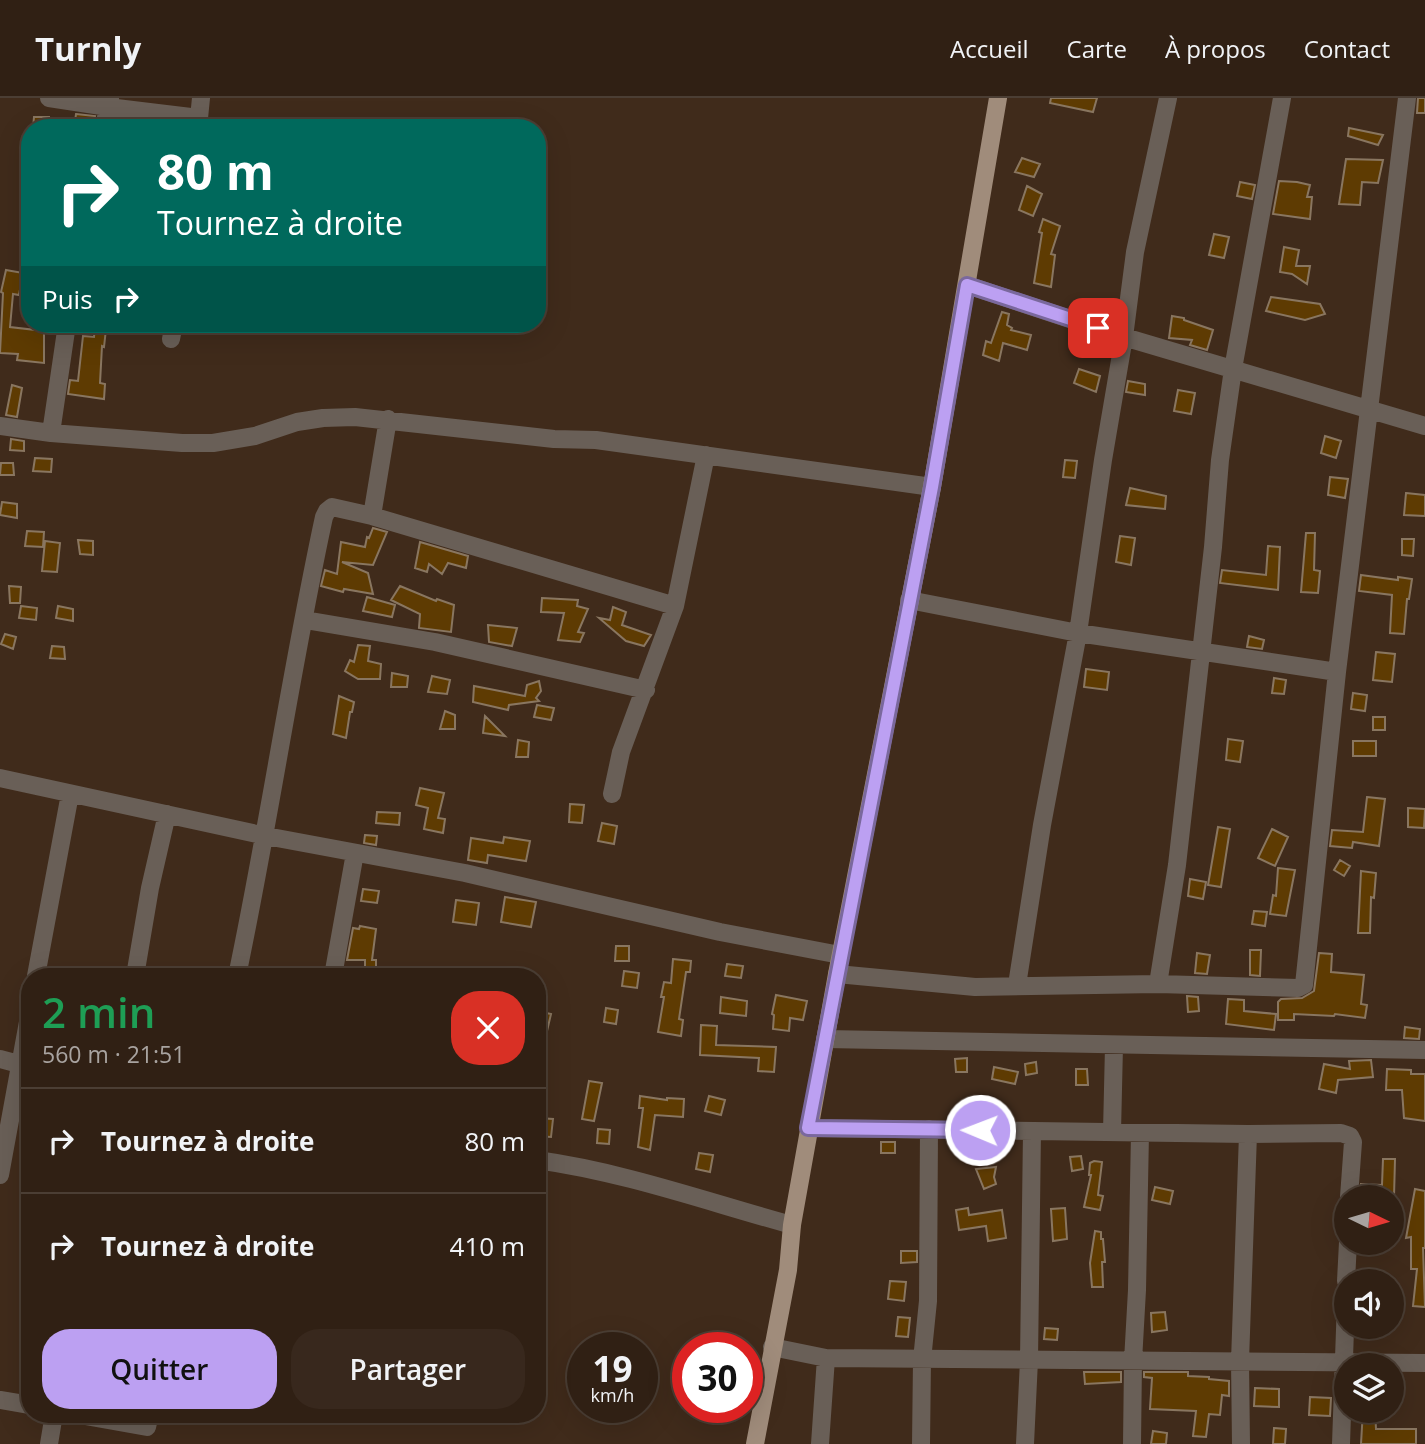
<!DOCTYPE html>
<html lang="fr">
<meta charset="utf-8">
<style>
body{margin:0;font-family:"Open Sans",sans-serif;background:#38281d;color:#f1f3f6;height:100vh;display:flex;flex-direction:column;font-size:26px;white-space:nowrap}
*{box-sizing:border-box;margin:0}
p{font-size:23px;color:#a8a3a0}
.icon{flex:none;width:38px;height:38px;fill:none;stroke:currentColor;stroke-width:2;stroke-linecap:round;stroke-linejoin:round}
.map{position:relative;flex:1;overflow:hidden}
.side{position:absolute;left:21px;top:870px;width:525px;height:455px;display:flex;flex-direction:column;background:#302014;border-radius:28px;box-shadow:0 7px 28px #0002,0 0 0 2px #4b3e34}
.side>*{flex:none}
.hud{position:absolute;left:21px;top:21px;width:525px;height:214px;border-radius:28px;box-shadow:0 7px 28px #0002,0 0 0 2px #4b3e34;background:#00695c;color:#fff;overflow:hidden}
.needle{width:46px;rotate:95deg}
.fabs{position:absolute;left:1334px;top:1087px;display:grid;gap:14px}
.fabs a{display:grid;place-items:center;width:70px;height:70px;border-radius:50%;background:#302014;box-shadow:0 7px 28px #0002,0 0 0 2px #4b3e34;font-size:35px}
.speed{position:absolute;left:567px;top:1234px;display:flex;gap:14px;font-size:35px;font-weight:700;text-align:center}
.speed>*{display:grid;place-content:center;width:91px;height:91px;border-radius:50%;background:#302014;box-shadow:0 7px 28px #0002,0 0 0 2px #4b3e34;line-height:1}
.speed small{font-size:18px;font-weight:400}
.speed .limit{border:10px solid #d22;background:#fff;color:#111}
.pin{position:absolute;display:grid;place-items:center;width:60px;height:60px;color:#fff;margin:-30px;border-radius:14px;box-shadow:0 4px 10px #0006}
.me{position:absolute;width:77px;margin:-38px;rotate:271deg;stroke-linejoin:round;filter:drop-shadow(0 0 5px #0008)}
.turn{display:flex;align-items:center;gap:24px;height:147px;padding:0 21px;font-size:32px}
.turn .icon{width:91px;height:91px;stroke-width:2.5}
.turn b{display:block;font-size:49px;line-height:60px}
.then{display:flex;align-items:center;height:66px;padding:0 21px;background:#0003;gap:14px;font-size:26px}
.round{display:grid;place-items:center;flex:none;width:74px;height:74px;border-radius:28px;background:#38281d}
.overview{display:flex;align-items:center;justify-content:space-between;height:119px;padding:0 21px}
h1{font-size:42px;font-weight:600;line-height:52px;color:#1e9e55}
.action{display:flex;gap:14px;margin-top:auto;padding:14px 21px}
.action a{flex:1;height:80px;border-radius:28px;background:#bca0f2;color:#111;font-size:28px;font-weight:600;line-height:80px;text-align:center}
.action a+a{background:#38281d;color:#f1f3f6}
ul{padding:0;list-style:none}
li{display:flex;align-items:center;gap:21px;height:105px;padding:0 21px;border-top:2px solid #4b3e34}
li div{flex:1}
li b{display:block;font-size:26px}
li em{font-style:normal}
header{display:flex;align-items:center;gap:42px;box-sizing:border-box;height:98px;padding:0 35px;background:#302014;border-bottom:2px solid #4b3e34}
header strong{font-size:33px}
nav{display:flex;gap:38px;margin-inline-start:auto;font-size:24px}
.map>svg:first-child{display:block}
</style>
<header>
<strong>Turnly</strong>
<nav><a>Accueil</a><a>Carte</a><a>À propos</a><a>Contact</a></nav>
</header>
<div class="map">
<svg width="1425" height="1346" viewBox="0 0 1425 1346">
<rect width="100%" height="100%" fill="#402b1b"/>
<!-- building -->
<path fill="#5e3b02" stroke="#897660" stroke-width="2" d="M1051,0H1097L1093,14L1050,5Z
M1418,0H1425V15H1417Z
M76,16L95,18L93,25L75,23Z
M34,19H49V30H33Z
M119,22L141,24L140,29L119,27Z
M1349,30L1383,37L1378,47L1348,38Z
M1022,60L1040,66L1034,79L1015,74Z
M1346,61L1383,62L1378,85L1362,84L1360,107L1339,106Z
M1279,83L1297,84L1310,87L1307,99H1312L1310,121L1273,116Z
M1240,84L1255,87L1252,101L1237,98Z
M1027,88L1042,96L1033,118L1019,112Z
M1043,121L1060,128L1051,156L1055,157L1051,189L1034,185L1042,135L1039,134Z
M1214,136L1229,139L1224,160L1209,157Z
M1284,149L1299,152L1296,168H1310L1307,186L1292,176L1280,174Z
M6,172L23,175L19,197L13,196L10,229L44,233V265L17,262L18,256L0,255L3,195L1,194Z
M1271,199L1320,206L1325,216L1305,222L1266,213Z
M1002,214L1009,216L1007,227L1012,230L1011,232L1031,237L1027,252L1003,245L999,263L983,257L986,243L991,245Z
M1172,218L1184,220V222L1213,232L1207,252L1190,247L1192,242L1169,240Z
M95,229L106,231L104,249L102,248L100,285L105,286L104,301L68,296L70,282L78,283L83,238L94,239Z
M1079,271L1100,278L1096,294L1074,285Z
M1128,283L1145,286V297L1126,294Z
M12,287L22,290L17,319L6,317Z
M1178,292L1195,295L1191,316L1174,313Z
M1325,338L1341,343L1336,360L1321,355Z
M11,341L24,343V353L10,352Z
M35,360L52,361L51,374L33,373Z
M1065,362L1077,363L1075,380L1063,379Z
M1,365H13L14,377H0Z
M1330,379L1348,381L1345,400L1328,397Z
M1130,390L1166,398L1165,411L1126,407Z
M1406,395L1425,397V418L1404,417Z
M2,404L17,406V420L0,417Z
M373,430L387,434L373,467L342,464L368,475L373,496L344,491L343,494L321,488L325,472L337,476L341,444L365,449L367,439L369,440Z
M27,433L44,434L43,449L25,448Z
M1306,435H1315L1314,472L1320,473L1318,495L1301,494Z
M1120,438L1135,440L1131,467L1116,464Z
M1402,441H1414L1413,458L1402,457Z
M78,442L93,443V457L80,456Z
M45,443L60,445L57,474L42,473Z
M420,444L468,458L466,470L448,465L442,476L429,466L427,474L415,470Z
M1268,448L1280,449L1278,492L1220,485L1222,472L1266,477Z
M1361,477L1398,482V479L1412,481L1409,501H1407L1404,536L1390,535L1392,497L1359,493Z
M9,488L21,489L20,505H10Z
M400,488L436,503L437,501L454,507L451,534L419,530L420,516L391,502Z
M367,499L395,507L392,519L363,513Z
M542,500L578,502L577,508L588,511L578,534L584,535L580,544L558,542L564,515L541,514Z
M21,508L37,510L36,522L19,520Z
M58,508L73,511V523L56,520Z
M613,509L626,514L622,527L651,537L644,548L626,543L599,520L610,522Z
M488,527L517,530L512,548L489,544Z
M5,536L16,539L13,551L1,546Z
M1249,538L1264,542L1262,551L1247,549Z
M358,547L370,548L368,563L381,566L380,581H358L345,573L350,562L354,564Z
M52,548L64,549L65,561L50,560Z
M1376,554L1395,556L1392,584L1373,582Z
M1086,571L1109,574L1107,592L1084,589Z
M392,575L408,578L407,589H391Z
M432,578L450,582L447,596L428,594Z
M1274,580L1286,582L1284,596L1272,595Z
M539,583L541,593L536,600L539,603L509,607L508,612L473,604L474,588L525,598L527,587Z
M1353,595L1367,597L1365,613L1351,611Z
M339,598L354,604L352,614H350L346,640L333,636Z
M537,607L554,610L551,622L534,619Z
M445,613L455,617V631H440Z
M485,618L505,638L483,635Z
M1373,619H1385V632H1373Z
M1228,641L1243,643L1240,664L1226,662Z
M518,642L529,644L528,659H516Z
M1353,643H1376V658H1353Z
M420,690L444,695L438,720L445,721L443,735L424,731L428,710L416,707Z
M1367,699L1385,701L1379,748L1353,744L1352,750L1330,748L1332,732L1363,734Z
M570,706L584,707L582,725L569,724Z
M1408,710L1425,711L1424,730L1408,729Z
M377,714L400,715L399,727L376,725Z
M602,725L617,728L614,746L598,743Z
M1218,729L1230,731L1221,789L1208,787Z
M1272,731L1288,739L1275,768L1258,760Z
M365,737L377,738L376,747L364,745Z
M504,739L530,743L526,763L488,757L487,765L468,762L471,740L503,745Z
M1340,762L1350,768L1344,778L1334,772Z
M1278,770L1295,772L1286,818L1270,816L1273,797L1276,798Z
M1361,773L1376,775L1374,800L1371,799L1370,835H1358Z
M1190,781L1206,784L1203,801L1188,798Z
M363,791L379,793L377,805L361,803Z
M505,799L536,804L531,829L501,824Z
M456,802L479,805L476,827L453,824Z
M1254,813L1267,814L1265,828L1252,826Z
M360,828L376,831L372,862H376V878H365V862H347L353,830L359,831Z
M616,848H629V863H615Z
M1250,852H1261L1260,878L1250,877Z
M1197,855L1210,857L1207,876L1195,875Z
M1319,855L1332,856L1331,874L1364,877L1361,906L1367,907L1365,920L1335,916L1334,918L1294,916V922H1278V904L1281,901L1302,900L1314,893Z
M673,861L691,863L690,874H686L679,921L683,922L681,938L658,934L664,899H661L664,884L671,885Z
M727,866L743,868L741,880L725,878Z
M624,873L639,875L637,890L622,888Z
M776,897L807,903L803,922L790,920L789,933L773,931L774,917L772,916Z
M1187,898L1198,899L1199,913L1188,914Z
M721,899L747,903L746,918L720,915Z
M1228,901L1244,902V913L1276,916L1274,932L1226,926Z
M606,910L618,912L616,926L604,924Z
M537,913L551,916L547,933L537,931Z
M701,927L717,928L716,947L776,949L774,974L758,973L759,960L700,957Z
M1405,929L1420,931L1419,941L1404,940Z
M967,960V974H956L955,961Z
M1371,962L1373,979L1338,982L1336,995L1319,991L1324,966L1350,971L1349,963Z
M1036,964L1037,975L1026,977L1025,966Z
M994,969L1018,974L1015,986L992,981Z
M1076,971H1087L1088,987H1076Z
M1387,971L1411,972V976H1425V1023L1404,1020L1402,992H1386Z
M589,983L602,985L594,1023L582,1021Z
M640,998L667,1002V1000L684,1001L683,1019L655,1017L650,1052L638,1049L643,1010H639Z
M709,998L725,1002L721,1017L705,1013Z
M537,1020L553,1021L551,1039L537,1038Z
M598,1031L610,1032L609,1046L597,1045Z
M881,1044H895V1055H881Z
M699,1055L713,1057L710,1074L696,1071Z
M1081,1058L1083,1071L1072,1073L1070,1059Z
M1383,1061H1395L1394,1099H1360L1361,1086L1382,1087Z
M1094,1063L1102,1064L1098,1097L1103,1098L1100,1112L1084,1109L1091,1077H1089L1090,1065Z
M996,1069L994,1079L996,1086L984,1091L976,1071Z
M1155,1089L1173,1093L1170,1106L1152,1102Z
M1415,1091L1425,1093V1150H1423L1425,1209L1413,1208L1417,1171H1411V1139L1406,1140Z
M968,1110L969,1117L1002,1112L1006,1140L988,1143L986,1128L959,1132L956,1112Z
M1065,1110L1067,1141L1053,1143L1051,1111Z
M1095,1133L1101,1134V1141H1103L1105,1164H1102L1103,1189H1092L1090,1165Z
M901,1153H917V1164L901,1165Z
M890,1183L906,1184L904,1203L888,1201Z
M1165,1214L1167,1232L1152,1234L1151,1215Z
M898,1219L910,1220L908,1239L896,1238Z
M1045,1230L1058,1231L1057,1242L1044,1241Z
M1084,1274H1121V1284L1085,1286Z
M1144,1274H1188V1278L1209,1279V1281L1229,1283V1298L1222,1297L1220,1317L1209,1316L1206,1339L1193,1338L1196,1313L1150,1311L1152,1280L1144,1279Z
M1255,1290L1279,1291V1309L1254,1308Z
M1310,1299L1331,1300L1330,1318L1309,1317Z
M1363,1312H1375L1376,1331H1416V1346H1361Z
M1274,1330L1286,1331L1285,1346H1273Z
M1153,1333L1167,1335L1166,1346H1151Z"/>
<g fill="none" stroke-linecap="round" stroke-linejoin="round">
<!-- minor -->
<path stroke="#695f57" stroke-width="18" d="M49,0L108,9L110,0
M104,30L108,9L199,20
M198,30L201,0
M967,187L1124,239L1425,328
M171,241L174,226
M0,328L51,335L182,345H213L255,338L297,324L323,320L355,319L554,341L596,342L932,389
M51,335L67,226
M372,418L675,508
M909,502L1078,535L1337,574
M305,522L435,544L646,592
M0,680L266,738L465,775L720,834L840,857
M612,696L621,654L675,508L706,357
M837,876L975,889L1158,886L1298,890L1304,887L1337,574L1407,0
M36,878L70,696
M135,878L150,790L167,716
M237,878C269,726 291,571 324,419L327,413L332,409L372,418L388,321
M333,878L355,755
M1158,886L1177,767L1213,449L1220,362L1233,271L1282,0
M1017,887L1042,727L1078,535L1103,362L1124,239L1135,154L1168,0
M825,941L1425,952
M0,961L30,969
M808,1030L1248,1036L1341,1035L1350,1038L1353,1044L1349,1099
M1112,1034L1114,948
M537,1062C624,1074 708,1104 792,1127
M0,1077L30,913
M1346,1183L1348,1144
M772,1249L826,1260L1425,1265
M0,1302L30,1307
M74,1316L147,1329L150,1316
M49,1346L54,1316
M820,1346L826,1260
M921,1346L922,1262L928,1203L929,1031
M1025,1346L1029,1262L1032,1033
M1132,1346L1133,1263L1137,1192L1140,1035
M1241,1346L1240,1263L1248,1036
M1341,1346L1346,1203"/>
<!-- major -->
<path stroke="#a08c7b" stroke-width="18" d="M755,1346L788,1172L792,1127L837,876L932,389L998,0"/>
</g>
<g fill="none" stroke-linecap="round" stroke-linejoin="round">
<defs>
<path id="route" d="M980,1032L808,1030L932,389L967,187L1098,230"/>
</defs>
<!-- route casing -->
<use href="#route" stroke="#7a689d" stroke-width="18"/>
<!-- route -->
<use href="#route" stroke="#bca0f2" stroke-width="12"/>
</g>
</svg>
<div class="fabs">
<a><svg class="needle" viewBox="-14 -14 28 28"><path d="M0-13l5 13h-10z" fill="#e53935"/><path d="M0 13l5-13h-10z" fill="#a8a3a0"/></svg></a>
<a><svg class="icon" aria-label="sound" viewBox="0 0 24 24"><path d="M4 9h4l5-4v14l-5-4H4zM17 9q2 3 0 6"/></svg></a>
<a><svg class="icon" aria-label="layers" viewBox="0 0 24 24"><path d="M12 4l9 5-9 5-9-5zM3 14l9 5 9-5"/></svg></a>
</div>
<div class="speed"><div>19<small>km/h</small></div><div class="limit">30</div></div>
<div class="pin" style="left:1098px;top:230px;background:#d93025"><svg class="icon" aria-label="arrive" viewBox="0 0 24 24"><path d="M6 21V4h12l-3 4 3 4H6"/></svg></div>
<svg class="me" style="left:980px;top:1032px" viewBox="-20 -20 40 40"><circle r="17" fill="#bca0f2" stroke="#fff" stroke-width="3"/><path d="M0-11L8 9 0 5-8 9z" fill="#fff"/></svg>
<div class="hud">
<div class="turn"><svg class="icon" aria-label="right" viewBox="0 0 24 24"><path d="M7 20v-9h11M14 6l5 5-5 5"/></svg><div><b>80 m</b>Tournez à droite</div></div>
<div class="then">Puis<svg class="icon" aria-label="right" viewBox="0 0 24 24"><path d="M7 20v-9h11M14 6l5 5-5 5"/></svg></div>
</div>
<section class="side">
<div class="overview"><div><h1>2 min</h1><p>560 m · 21:51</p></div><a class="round" style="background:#d93025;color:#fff"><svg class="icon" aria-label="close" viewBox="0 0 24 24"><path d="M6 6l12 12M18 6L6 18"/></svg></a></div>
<ul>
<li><svg class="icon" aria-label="right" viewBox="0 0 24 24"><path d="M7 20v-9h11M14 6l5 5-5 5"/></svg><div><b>Tournez à droite</b></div><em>80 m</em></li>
<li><svg class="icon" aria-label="right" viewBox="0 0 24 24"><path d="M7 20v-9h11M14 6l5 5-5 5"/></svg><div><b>Tournez à droite</b></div><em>410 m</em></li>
</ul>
<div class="action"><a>Quitter</a><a>Partager</a></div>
</section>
</div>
